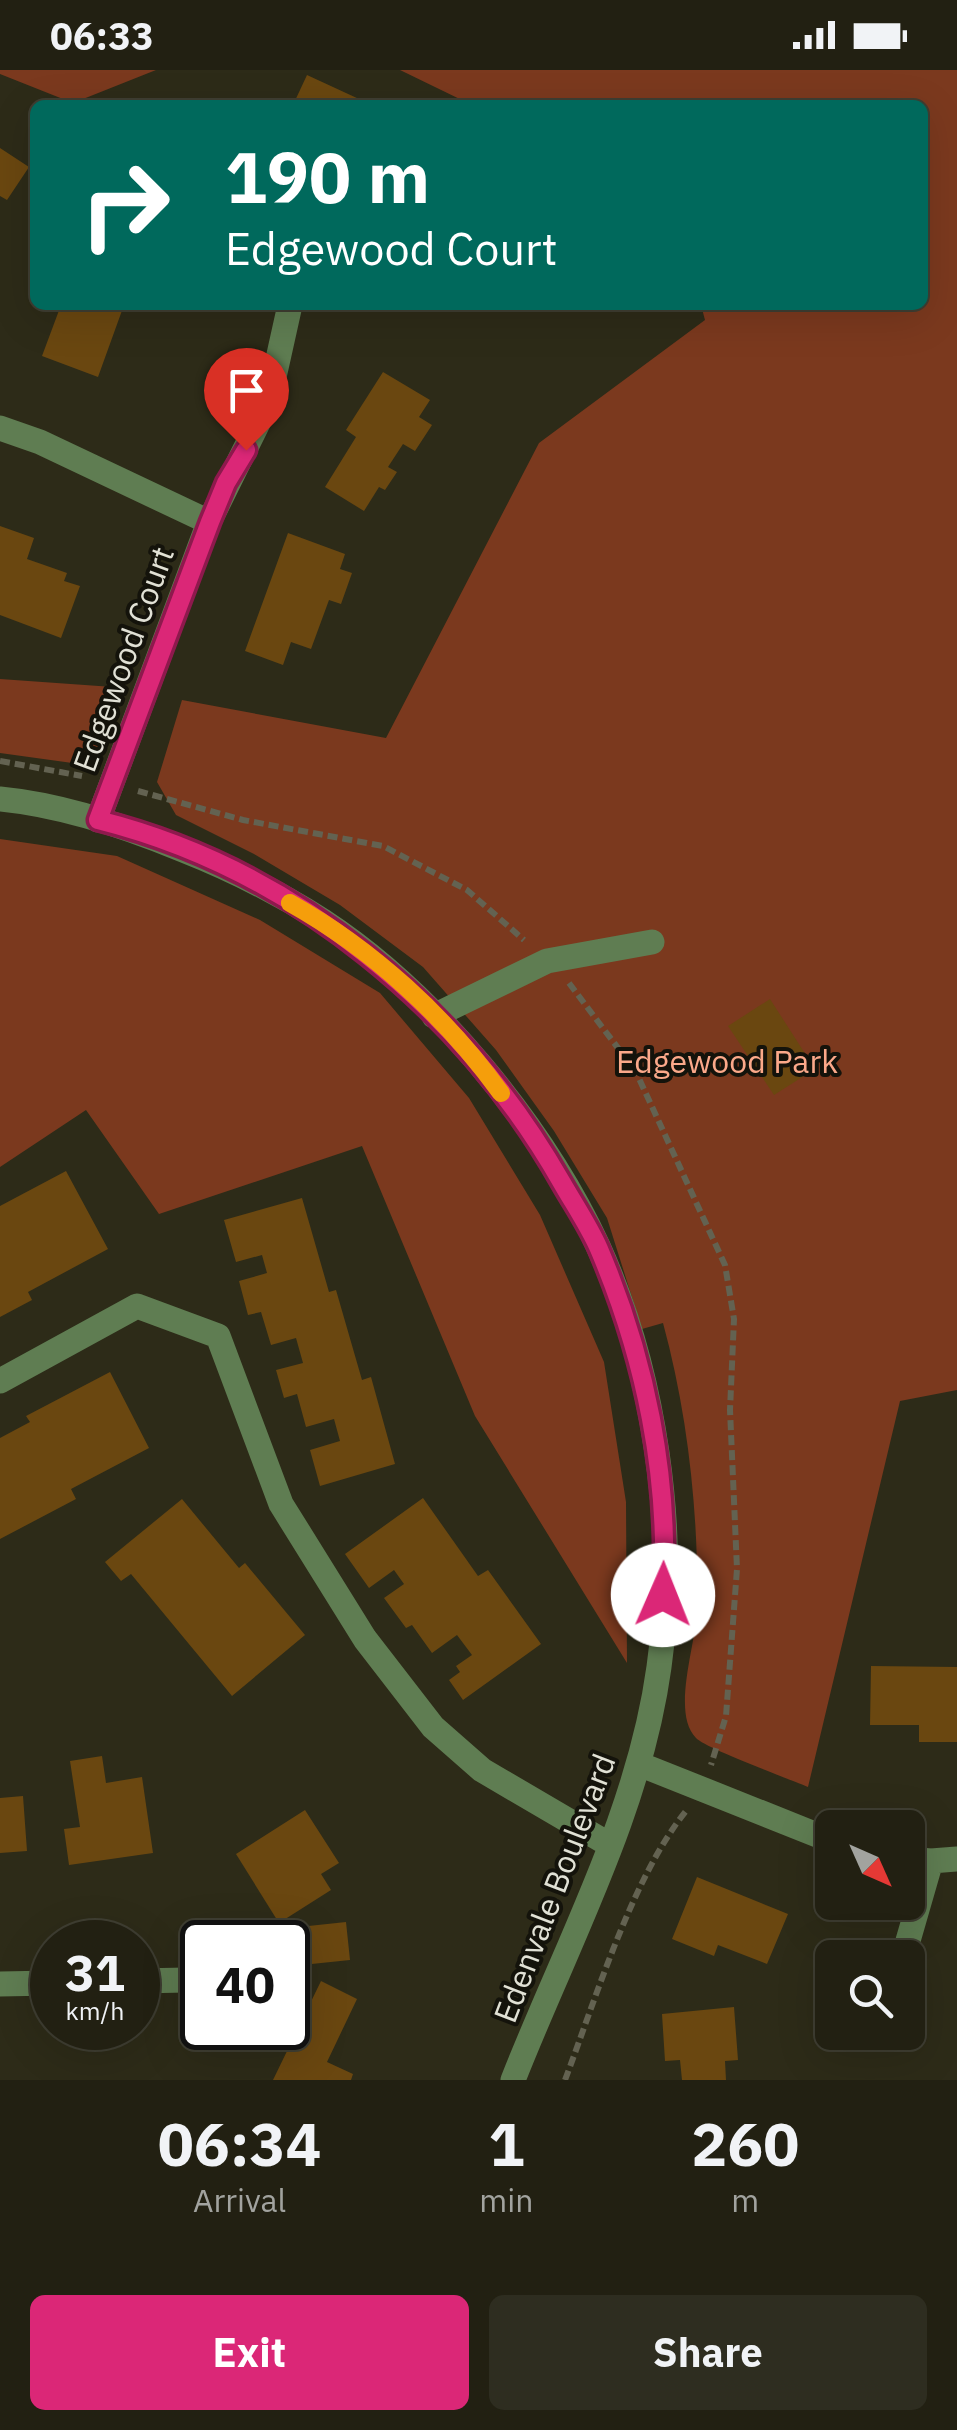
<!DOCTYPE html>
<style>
body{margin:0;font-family:"IBM Plex Sans",sans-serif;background:#2e2d20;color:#f1f3f6;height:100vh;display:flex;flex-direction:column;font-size:38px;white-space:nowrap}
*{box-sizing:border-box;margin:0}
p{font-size:32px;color:#a2a39f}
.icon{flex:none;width:55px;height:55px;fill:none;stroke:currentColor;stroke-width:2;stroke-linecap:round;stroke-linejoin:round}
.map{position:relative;height:2010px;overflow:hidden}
.sheet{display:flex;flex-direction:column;background:#222012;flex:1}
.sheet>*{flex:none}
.hud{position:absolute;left:30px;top:30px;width:898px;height:210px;border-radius:15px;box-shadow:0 10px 40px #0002,0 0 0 2px #3f3e32;background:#00695c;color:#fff;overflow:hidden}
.needle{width:65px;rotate:135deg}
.fabs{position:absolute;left:815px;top:1740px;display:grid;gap:20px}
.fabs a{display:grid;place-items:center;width:110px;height:110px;border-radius:15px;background:#222012;box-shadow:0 10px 40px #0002,0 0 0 2px #3f3e32;font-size:50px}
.speed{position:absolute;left:30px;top:1850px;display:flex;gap:20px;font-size:50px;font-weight:700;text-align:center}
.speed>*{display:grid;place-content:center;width:130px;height:130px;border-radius:50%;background:#222012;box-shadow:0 10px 40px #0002,0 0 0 2px #3f3e32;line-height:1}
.speed small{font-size:25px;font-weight:400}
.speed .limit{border:5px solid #111;border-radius:15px;background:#fff;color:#111}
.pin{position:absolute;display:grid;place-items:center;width:85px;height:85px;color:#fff;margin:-102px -42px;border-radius:50% 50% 50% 0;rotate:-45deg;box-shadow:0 0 10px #0007}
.pin .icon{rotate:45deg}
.me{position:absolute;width:110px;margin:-55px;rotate:1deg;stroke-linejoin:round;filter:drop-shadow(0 0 8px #0008)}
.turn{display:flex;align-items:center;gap:35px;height:210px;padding:0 30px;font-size:45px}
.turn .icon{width:130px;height:130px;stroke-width:2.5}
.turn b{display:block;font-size:70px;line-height:85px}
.eta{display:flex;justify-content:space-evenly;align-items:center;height:170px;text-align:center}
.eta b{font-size:60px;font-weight:700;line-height:70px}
.cta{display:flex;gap:20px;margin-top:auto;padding:20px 30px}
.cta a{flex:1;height:115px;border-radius:15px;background:#db2777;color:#fff;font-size:40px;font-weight:700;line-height:115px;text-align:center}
.cta a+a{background:#2e2d20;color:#f1f3f6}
.status{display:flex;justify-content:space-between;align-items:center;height:70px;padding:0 50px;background:#222012;direction:ltr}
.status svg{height:28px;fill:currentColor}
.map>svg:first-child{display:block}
</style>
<div class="status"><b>06:33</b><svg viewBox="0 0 49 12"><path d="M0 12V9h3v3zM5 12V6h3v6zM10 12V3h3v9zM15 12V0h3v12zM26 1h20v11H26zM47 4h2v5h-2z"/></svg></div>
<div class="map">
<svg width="957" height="2010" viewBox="0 0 957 2010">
<rect width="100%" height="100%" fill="#2d2b18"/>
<!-- green -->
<path fill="#7b391e" d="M0,0H156L73,33L0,4Z
M400,0H957V1320L900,1331L808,1717C789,1709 705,1678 696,1668C671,1643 696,1574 697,1541C699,1445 688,1345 663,1253L642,1259L607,1148L554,1061L496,980L423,897L340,835L254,784L176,745L157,712L182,630L386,668L539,373L705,250L701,235H922V35H472Z
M0,609L113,617L94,696L0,683Z
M0,769L117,786L260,850L380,923L469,1028L540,1145L604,1292L626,1432L627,1593L475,1346L362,1076L159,1144L86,1040L0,1097Z"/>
<!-- building -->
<path fill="#6a4710" d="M307,5L372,35H293Z
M0,78L29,97L7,130L0,126Z
M61,235H124L98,307L42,286Z
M383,302L430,330L419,347L432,355L415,381L403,374L388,397L397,402L385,420L379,417L364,441L325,417L356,367L346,360Z
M0,456L34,468L27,489L67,503L64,511L80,516L61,568L0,545Z
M288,463L345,484L340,499L352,503L341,534L329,530L311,579L291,572L283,595L245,581Z
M770,929L815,999L774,1025L728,956Z
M66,1101L108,1179L28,1222L32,1230L0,1247V1136Z
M302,1128L329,1222L336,1220L362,1310L371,1307L395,1394L320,1416L310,1380L340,1371L334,1349L306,1357L297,1324L284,1328L276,1300L303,1293L296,1268L271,1275L261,1242L248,1245L239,1211L267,1203L262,1185L236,1192L224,1150Z
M110,1302L149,1378L71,1419L76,1429L0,1469V1368L30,1352L26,1346Z
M423,1428L478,1506L488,1500L541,1574L463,1630L449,1610L460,1602L456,1596L472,1585L457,1565L432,1583L412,1555L406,1558L384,1528L404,1514L394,1500L369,1518L345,1484Z
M182,1429L239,1498L245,1493L305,1565L232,1626L131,1504L121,1511L105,1492Z
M871,1596L957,1597V1672H919V1655H870Z
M102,1686L106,1713L142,1707L153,1783L69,1795L64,1759L80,1757L70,1691Z
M23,1726L27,1781L0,1783V1728Z
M305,1740L339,1793L321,1804L331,1820L279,1853L236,1784Z
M697,1807L788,1844L767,1894L718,1875L714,1886L672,1869Z
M346,1852L350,1890L302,1895L299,1857Z
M321,1911L357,1929L327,1992L353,2004L351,2010H273Z
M734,1937L738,1990L725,1991L726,2010H682L680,1990L665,1991L662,1944Z"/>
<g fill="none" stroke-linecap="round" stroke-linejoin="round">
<!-- path -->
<path stroke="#636251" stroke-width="6" stroke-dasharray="10 5" stroke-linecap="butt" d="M0,691L82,706
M138,721L243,750L383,776L467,820L524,870
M569,913L636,1002L725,1195L734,1249L730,1340L737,1499L726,1646L711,1695
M565,2010C596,1928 632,1808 686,1741"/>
<!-- minor -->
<path stroke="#5f7d52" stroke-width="25" d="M0,358L40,372L209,452
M0,729C63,735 125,756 183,780C231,799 279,823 323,851C433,923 543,1057 598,1176C655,1301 678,1462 659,1597C639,1743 566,1875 513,2010
M98,750L209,452L262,345L274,307L290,235
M434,946L547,891L652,872
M0,1311L137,1236L218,1266L281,1434L365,1569L433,1657L482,1700L610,1775
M639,1694L832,1771
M908,1789L931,1791L957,1789
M903,1888L931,1791
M138,1911L186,1910
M0,1914L52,1913
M880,1966L881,1962"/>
</g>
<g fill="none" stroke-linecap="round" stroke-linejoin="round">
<defs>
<path id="route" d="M246,380L226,413L210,452L98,750C294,799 463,939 562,1113C574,1134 589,1156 599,1179C645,1287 670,1407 663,1525"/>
</defs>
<!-- route casing -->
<use href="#route" stroke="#8e194d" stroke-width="25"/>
<!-- route -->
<use href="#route" stroke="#db2777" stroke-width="18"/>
<!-- slow -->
<path stroke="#f59e0b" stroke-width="18" d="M290,833C372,879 446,947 501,1023"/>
</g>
<g text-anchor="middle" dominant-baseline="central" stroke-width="8" stroke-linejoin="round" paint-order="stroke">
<!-- street labels -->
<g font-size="32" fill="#e1e1d5" stroke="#14130b">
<text transform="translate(123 589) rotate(-70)">Edgewood Court</text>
<text transform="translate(554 1818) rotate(-69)">Edenvale Boulevard</text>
</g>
<!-- park labels -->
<g font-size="32" fill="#fba98a" stroke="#14130b">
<text x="727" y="991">Edgewood Park</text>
</g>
</g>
</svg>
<div class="fabs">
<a><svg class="needle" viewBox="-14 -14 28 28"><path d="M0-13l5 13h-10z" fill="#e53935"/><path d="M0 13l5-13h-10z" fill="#a2a39f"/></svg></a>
<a><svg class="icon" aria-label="search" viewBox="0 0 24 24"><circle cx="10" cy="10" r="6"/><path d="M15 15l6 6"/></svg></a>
</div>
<div class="speed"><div>31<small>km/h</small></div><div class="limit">40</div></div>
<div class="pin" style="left:246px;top:380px;background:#d93025"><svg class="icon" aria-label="arrive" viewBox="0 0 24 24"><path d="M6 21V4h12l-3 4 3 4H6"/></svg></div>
<svg class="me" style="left:663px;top:1525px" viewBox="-20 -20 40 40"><circle r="19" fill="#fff"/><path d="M0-13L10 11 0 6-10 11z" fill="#db2777"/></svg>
<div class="hud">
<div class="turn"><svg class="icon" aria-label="right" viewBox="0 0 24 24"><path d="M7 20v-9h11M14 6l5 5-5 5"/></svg><div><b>190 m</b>Edgewood Court</div></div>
</div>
</div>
<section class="sheet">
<div class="eta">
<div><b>06:34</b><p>Arrival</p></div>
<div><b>1</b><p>min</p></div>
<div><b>260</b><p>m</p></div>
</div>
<div class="cta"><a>Exit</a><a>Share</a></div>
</section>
